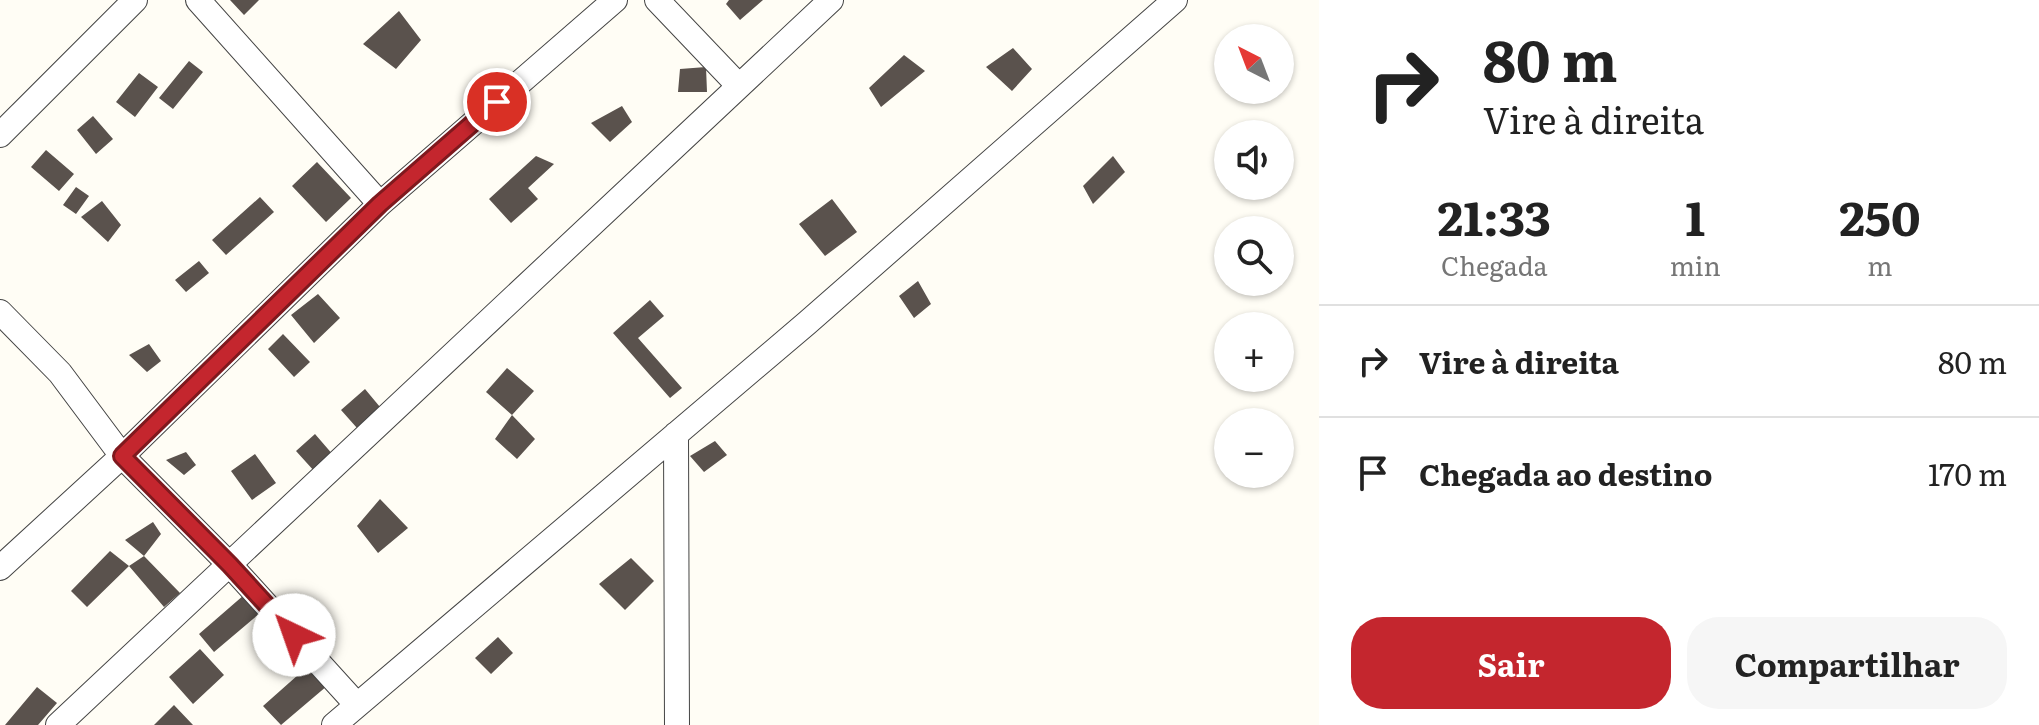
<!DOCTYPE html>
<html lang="pt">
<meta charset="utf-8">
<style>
body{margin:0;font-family:Literata,serif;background:#f6f6f6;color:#222;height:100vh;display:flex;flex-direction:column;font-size:30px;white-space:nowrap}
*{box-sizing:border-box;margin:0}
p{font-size:26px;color:#767676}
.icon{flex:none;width:44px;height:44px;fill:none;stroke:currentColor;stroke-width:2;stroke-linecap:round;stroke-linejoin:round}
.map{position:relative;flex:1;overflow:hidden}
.panel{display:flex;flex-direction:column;background:#fff;width:720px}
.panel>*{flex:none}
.top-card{background:#fff;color:#222;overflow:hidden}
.needle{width:52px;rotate:318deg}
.buttons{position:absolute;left:1214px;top:24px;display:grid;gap:16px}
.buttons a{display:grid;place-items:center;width:80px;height:80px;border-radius:50%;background:#fff;box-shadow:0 2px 6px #0004;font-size:40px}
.pin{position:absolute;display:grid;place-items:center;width:68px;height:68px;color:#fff;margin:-34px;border:4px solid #fff;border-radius:50%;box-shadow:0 2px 8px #0007}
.me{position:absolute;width:88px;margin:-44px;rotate:318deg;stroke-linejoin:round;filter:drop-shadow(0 0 6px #0008)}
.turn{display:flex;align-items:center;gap:28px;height:168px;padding:0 32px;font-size:36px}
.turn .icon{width:104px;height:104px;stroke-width:2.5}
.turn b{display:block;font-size:56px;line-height:68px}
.eta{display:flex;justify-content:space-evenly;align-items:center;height:136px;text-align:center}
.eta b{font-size:48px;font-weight:700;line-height:56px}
.button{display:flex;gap:16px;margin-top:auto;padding:16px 32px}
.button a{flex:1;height:92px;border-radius:32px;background:#c4262e;color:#fff;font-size:32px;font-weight:700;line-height:92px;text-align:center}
.button a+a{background:#f6f6f6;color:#222}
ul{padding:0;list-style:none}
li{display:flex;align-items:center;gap:24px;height:112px;padding:0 32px;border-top:2px solid #e0e0e0}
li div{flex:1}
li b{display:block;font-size:30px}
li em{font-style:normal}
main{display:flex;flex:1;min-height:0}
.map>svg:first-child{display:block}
</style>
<main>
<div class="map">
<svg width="1319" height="725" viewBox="0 0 1319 725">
<rect width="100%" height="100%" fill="#fffdf5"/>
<!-- building -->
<path fill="#5a524d" d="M230,0H259L244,15Z
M729,0H763L740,20L726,4Z
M399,11L421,40L396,69L363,44Z
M1013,48L1032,69L1012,91L986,67Z
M904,55L925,71L881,107L869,88Z
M189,61L203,72L173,109L159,98Z
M706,67L707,92H678L680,69Z
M139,73L158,87L135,117L116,102Z
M622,106L632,122L610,142L591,123Z
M93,116L113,139L96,154L77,130Z
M46,150L74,174L59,191L31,167Z
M536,156L554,164L528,188L538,199L511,223L489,199Z
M1113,156L1125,172L1093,204L1083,186Z
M317,162L351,198L326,222L292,186Z
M76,187L89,196L76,214L63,205Z
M260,197L274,212L226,255L212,240Z
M832,199L857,232L825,256L799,224Z
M102,201L121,225L108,242L81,217Z
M199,261L209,273L186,292L175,280Z
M918,281L931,304L914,318L899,296Z
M318,294L340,318L314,343L291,315Z
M650,300L664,316L638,338L682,388L670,398L613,333Z
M283,334L310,362L294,377L268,349Z
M149,344L161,361L147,372L129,355Z
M507,368L534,391L512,415L535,439L517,459L495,439L512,415L486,392Z
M365,389L380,407L357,428L341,410Z
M315,434L334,456L315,472L296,451Z
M715,441L727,455L704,472L690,456Z
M186,452L196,465L184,475L166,460Z
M255,454L276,483L252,500L231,471Z
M380,499L408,528L378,553L357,526Z
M153,522L161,534L144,556L125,540Z
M110,551L129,566L87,607L71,591Z
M144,556L180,593L164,607L129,566Z
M631,558L654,581L625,610L599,584Z
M244,595L260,613L214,652L199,634Z
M498,637L513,653L491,674L475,658Z
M200,649L224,675L193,704L169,677Z
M316,659L334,680L281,725L263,706Z
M37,687L57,703L38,725H5Z
M174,705L193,725H154Z"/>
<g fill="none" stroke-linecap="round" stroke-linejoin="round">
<defs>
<path id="minor" d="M198,0L380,204
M657,0L738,85
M0,135L135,0
M0,312L60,373L122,456L230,565L357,705
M676,434L677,725
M0,568L122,456L380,204L615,0
M58,725L831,0
M334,725L807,323L1175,0"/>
</defs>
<!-- minor casing -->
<use href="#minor" stroke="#444" stroke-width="26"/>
<!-- minor -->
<use href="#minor" stroke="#fff" stroke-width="24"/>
</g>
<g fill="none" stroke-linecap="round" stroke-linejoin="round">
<defs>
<path id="route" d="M294,635L230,565L122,456L380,204L497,102"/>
</defs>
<!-- route casing -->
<use href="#route" stroke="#7f191e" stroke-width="20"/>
<!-- route -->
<use href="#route" stroke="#c4262e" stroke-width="14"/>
</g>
</svg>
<div class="buttons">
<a><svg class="needle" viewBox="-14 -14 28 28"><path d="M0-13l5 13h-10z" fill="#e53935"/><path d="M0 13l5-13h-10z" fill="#767676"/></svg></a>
<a><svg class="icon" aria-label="sound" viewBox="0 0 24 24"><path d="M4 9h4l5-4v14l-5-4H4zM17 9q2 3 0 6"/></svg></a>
<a><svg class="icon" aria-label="search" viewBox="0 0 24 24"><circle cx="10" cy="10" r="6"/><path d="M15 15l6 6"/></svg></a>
<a>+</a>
<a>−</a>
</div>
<div class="pin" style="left:497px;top:102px;background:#d93025"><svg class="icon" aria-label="arrive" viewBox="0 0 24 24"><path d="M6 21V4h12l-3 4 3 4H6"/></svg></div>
<svg class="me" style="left:294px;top:635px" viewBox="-20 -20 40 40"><circle r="19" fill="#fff"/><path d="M0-13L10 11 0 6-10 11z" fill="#c4262e"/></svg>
</div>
<section class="panel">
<div class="top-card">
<div class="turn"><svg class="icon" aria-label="right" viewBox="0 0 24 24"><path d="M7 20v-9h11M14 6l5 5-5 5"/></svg><div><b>80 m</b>Vire à direita</div></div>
</div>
<div class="eta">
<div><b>21:33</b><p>Chegada</p></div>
<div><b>1</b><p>min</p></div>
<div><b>250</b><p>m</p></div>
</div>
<ul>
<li><svg class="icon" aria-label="right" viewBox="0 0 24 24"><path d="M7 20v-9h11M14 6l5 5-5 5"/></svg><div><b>Vire à direita</b></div><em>80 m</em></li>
<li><svg class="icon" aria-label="arrive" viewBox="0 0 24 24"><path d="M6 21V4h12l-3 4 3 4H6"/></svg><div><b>Chegada ao destino</b></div><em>170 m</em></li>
</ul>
<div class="button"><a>Sair</a><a>Compartilhar</a></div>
</section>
</main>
